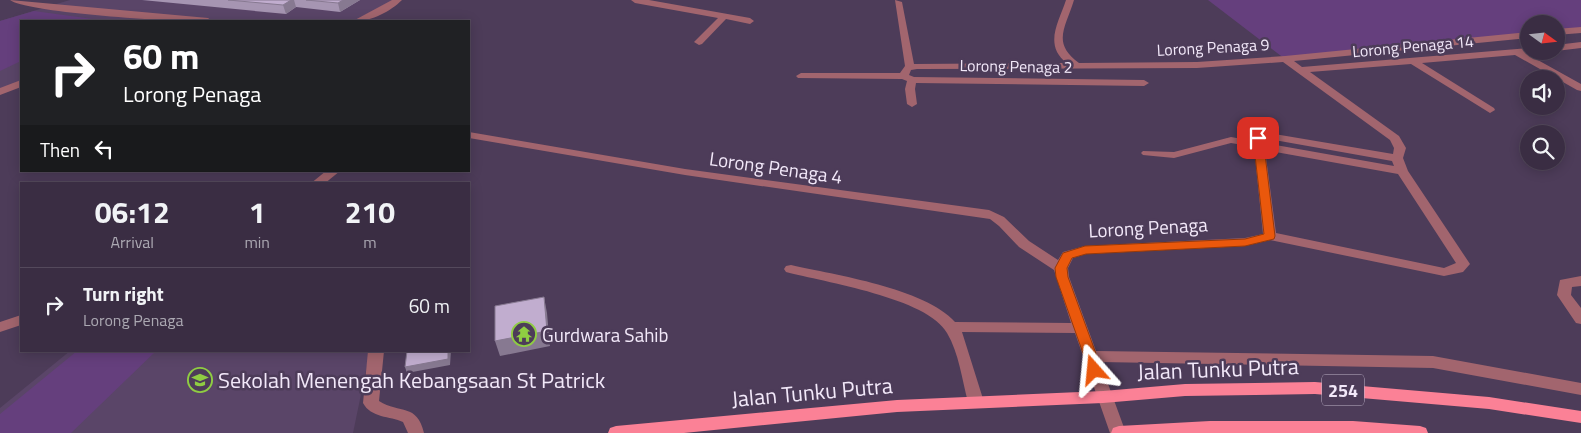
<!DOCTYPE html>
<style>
body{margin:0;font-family:"Titillium Web",sans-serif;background:#45394e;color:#f1f3f6;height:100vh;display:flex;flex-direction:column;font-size:19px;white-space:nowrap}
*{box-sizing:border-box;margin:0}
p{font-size:16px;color:#aba8b2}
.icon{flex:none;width:28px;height:28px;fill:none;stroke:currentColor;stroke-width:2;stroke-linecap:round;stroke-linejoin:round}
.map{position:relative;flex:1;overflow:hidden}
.details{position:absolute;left:20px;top:182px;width:450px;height:170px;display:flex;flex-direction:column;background:#3a2d43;border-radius:0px;box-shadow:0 2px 12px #0003,0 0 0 1px #54495c}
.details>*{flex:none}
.banner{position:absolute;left:20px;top:20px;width:450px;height:152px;border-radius:0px;box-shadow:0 2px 12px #0003,0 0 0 1px #54495c;background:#202124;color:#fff;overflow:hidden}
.needle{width:32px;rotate:105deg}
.tools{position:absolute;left:1520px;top:15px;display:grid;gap:10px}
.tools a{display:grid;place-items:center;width:45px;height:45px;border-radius:50%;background:#3a2d43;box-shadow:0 2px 12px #0003,0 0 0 1px #54495c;font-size:25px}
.pin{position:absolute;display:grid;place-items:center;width:42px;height:42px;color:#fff;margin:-21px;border-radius:10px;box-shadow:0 2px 8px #0006}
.me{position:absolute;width:55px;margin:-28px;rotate:342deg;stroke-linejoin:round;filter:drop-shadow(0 0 4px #0008)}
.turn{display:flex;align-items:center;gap:18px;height:105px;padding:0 20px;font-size:22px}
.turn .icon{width:65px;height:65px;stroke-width:2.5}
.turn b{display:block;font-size:35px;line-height:42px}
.then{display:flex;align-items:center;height:48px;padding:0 20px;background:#0003;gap:10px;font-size:19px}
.eta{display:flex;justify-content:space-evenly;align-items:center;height:85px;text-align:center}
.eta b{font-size:30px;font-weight:700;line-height:35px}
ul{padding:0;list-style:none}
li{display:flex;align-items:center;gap:15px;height:75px;padding:0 20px;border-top:1px solid #54495c}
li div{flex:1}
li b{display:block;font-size:19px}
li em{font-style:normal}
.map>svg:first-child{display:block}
</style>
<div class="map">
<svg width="1581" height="433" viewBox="0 0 1581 433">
<rect width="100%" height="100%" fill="#4d3c59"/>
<!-- built -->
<path fill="#5a4568" d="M70,0H398L373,15L357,21H208L165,16L154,21H21V83L0,92V21Z
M70,351H370L353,433H0V408Z"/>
<!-- green -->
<path fill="#653f7d" d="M1208,0H1581V30L1556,32V24H1529V35L1285,59Z
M34,11L93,19L88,21H21V61L0,71V21Z
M77,351H156L71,433H0V414Z"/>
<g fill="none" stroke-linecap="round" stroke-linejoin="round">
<!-- minor -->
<path fill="#a2656e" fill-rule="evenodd" d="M10,0L208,18L212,21C185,23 26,13 10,0Z
M392,0H402C390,12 370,22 353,21Z
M631,0H649L750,18L754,21L750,24L726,19L702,44L699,45L694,42L718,18L635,3Z
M895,0L902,2L914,64L1067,63C1043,45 1059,22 1066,0H1074C1066,27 1051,43 1079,63L1197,62L1285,56L1529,32V38L1294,61L1302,67L1529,48V51H1533L1527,54L1581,84V91L1577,90L1515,55L1422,63L1494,108L1495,110L1490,113L1411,64L1310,72L1399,136L1406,148L1403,158L1408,171L1470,264L1463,272L1444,276L1270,240L1245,246L1086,254L1073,258L1068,268L1069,277L1096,351L1433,356L1581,383V395L1433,368L1100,362L1126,433H1110L1075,333L962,332L984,402L982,406L976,408L970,406L968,402C962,380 959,353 947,333C928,298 824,282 786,272L784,269L786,266L791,265C835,275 925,288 955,322L1071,323L1054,270L1019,247L999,226L990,219L685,175L469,138V132L685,169L989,210L1004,217L1029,241L1058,260L1063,252L1085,246L1245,238L1263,234L1254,147L1231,143L1174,158L1143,155L1141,153L1143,151L1174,152L1231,137L1253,141L1254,136L1269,133L1393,154L1394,148L1390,140L1283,62L1197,68L917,69L911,70L909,75L914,77L1144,80L1149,83L1144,86L916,83L915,89L917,104L912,107L907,104L905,89L907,81L902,79L798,78L796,76L801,73H900L905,66ZM1269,139L1392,161L1394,166L1264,143V140ZM1265,150L1398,174L1456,263L1444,268L1276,233Z
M1581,27V33L1556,35V29Z
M1581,42V48L1556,51V45Z
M21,80V87L0,95V88Z
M326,171H340L324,184H310Z
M1581,276V286L1572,287L1571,295L1581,308V324L1576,323L1557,295L1560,280Z
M21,315V325L0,332V322Z
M368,351H384L379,401C400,414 417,403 424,433H408L403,422C390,416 371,418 363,403Z"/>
<!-- major -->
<path fill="#fb8196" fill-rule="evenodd" d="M1315,382L1489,397L1581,411V423L1489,409L1315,394L1185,396L1103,403L897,412L684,433H608L610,428L616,426L897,400L1103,391L1185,384Z
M1210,421H1353L1420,426L1426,428L1428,433H1111L1113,428L1119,426Z"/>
</g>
<!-- wall -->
<path fill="#a695b2" d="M142,0H360L340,12L296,7L286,14Z"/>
<!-- shaded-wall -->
<path fill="#877991" d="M291,0H294L296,7L286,14L283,5Z
M343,0H360L340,12L338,3Z
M544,297L547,313L550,346L500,356L495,341Z
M448,351H451L450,365L407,373L405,367Z"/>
<!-- building -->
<path fill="#c1adcf" stroke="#877991" d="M228,0H291L283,5Z
M306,0H343L338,3Z
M544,297L547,331L495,341V306Z
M407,351H448V359L405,367Z"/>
<!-- route -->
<path fill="#ea580c" stroke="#983908" d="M1258,135L1263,138L1275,236L1274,239L1245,246L1086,254L1072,258L1067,268L1068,277L1102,370L1099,373L1094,375L1090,373L1056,277L1055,268L1063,253L1085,246L1245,239L1264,234L1253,138Z"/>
<!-- icons -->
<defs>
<symbol id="temple-ring" viewBox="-11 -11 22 22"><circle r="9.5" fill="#4d3c59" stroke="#8fcd42" stroke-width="1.5"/><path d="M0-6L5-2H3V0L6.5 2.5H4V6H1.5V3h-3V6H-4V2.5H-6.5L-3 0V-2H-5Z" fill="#8fcd42"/></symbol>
<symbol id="school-ring" viewBox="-11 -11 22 22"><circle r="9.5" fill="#4d3c59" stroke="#8fcd42" stroke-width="1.5"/><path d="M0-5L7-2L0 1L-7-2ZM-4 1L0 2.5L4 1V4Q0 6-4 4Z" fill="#8fcd42"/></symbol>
</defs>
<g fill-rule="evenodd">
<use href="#temple-ring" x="510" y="320" width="28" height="28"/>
<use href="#school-ring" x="186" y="366" width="28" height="28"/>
</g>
<g text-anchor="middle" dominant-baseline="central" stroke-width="5" stroke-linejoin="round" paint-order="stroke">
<!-- far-street labels -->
<g font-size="16" fill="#f2e8f9" stroke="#4d3c59">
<text transform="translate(1413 46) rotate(-5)">Lorong Penaga 14</text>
<text transform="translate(1213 47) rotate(-3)">Lorong Penaga 9</text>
<text transform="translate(1016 66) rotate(1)">Lorong Penaga 2</text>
</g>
<!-- shield labels -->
<rect fill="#4d3c59" stroke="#c0b4c9" stroke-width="1" x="1322" y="374.5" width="42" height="31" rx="4"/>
<g font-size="18" font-weight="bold" fill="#f2e8f9">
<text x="1343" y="390">254</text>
</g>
<!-- street labels -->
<g font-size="19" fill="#f2e8f9" stroke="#4d3c59">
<text transform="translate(776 167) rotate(8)">Lorong Penaga 4</text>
<text transform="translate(1148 227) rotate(-3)">Lorong Penaga</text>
</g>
<!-- poi labels -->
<g font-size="19" fill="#f2e8f9" stroke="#4d3c59" text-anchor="start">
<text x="542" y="334">Gurdwara Sahib</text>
</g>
<!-- near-street labels -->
<g font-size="22" fill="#f2e8f9" stroke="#4d3c59">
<text transform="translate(1218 369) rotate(-2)">Jalan Tunku Putra</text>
<text transform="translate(812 392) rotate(-5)">Jalan Tunku Putra</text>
</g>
<!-- near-poi labels -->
<g font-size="22" fill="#f2e8f9" stroke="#4d3c59" text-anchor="start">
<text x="218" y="380">Sekolah Menengah Kebangsaan St Patrick</text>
</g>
</g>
</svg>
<div class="tools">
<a><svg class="needle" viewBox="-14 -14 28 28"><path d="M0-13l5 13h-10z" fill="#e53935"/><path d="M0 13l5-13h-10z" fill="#aba8b2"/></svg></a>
<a><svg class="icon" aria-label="sound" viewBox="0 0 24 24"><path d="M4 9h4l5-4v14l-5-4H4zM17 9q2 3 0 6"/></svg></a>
<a><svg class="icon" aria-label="search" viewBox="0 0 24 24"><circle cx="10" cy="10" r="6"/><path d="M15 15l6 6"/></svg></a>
</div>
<div class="pin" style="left:1258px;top:138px;background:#d93025"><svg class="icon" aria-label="arrive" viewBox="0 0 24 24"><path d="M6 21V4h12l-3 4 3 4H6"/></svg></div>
<svg class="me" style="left:1094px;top:370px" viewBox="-20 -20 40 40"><path d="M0-17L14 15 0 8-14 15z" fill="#ea580c" stroke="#fff" stroke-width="4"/></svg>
<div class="banner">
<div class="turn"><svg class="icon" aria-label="right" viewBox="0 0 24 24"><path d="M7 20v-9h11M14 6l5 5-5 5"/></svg><div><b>60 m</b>Lorong Penaga</div></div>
<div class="then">Then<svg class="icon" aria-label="left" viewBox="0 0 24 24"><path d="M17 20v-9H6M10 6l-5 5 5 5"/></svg></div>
</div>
<section class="details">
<div class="eta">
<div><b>06:12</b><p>Arrival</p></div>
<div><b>1</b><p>min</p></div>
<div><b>210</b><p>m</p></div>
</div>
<ul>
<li><svg class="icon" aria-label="right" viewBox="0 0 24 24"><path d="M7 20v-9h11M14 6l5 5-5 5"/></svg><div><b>Turn right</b><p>Lorong Penaga</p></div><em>60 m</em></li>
</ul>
</section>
</div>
